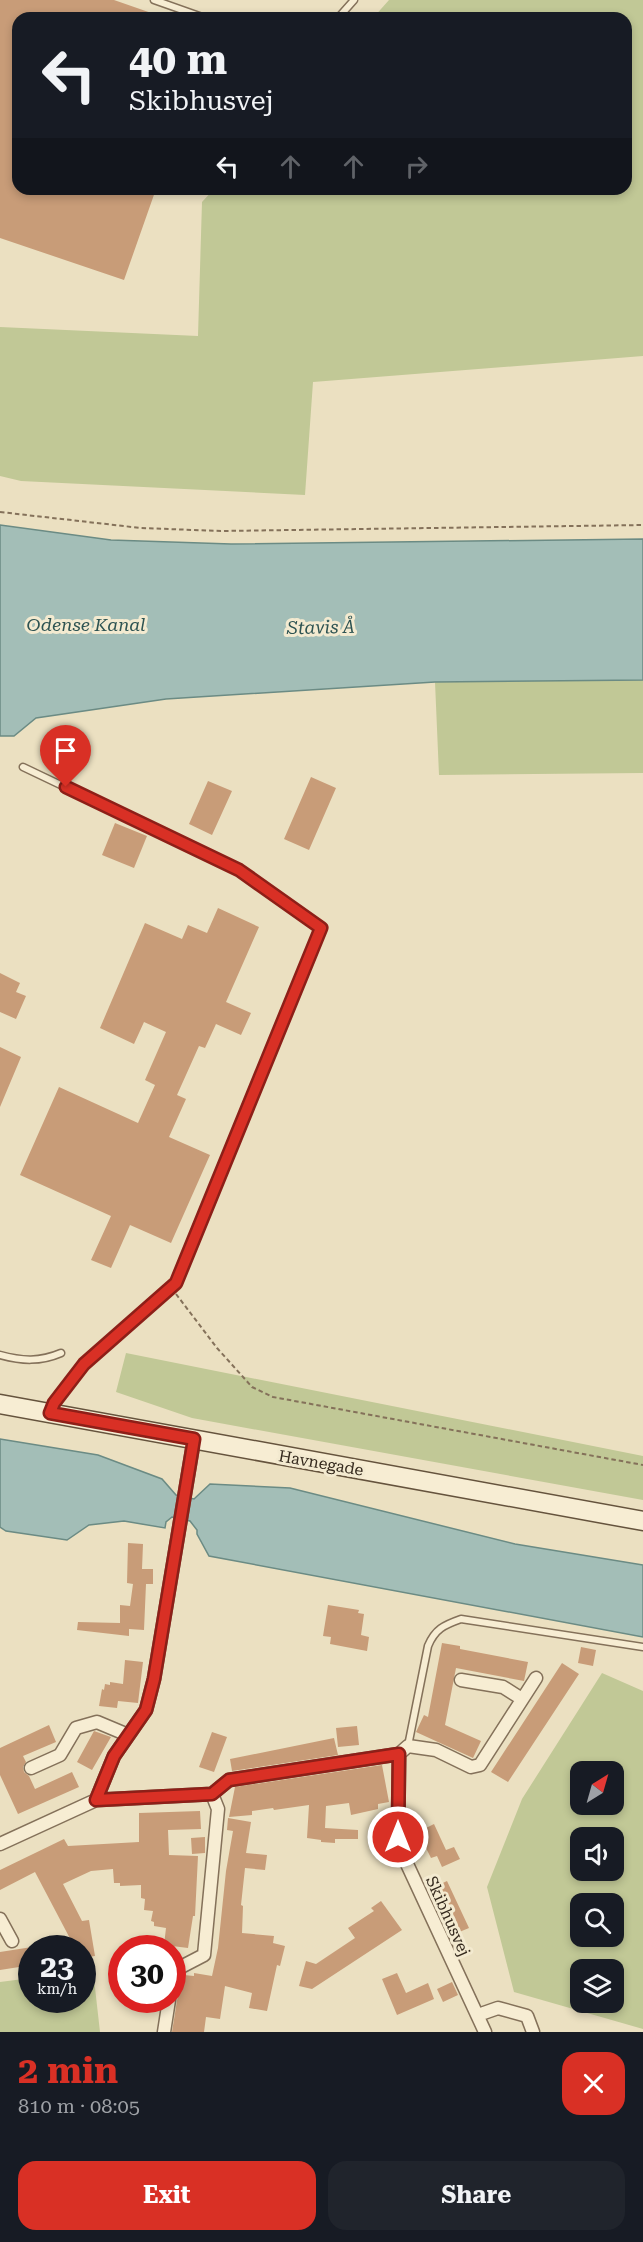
<!DOCTYPE html>
<meta charset="utf-8">
<style>
body{margin:0;font-family:"Roboto Serif",serif;background:#20242c;color:#f1f3f6;height:100vh;display:flex;flex-direction:column;font-size:22px;white-space:nowrap}
*{box-sizing:border-box;margin:0}
p{font-size:20px;color:#9ea1a6}
.icon{flex:none;width:33px;height:33px;fill:none;stroke:currentColor;stroke-width:2;stroke-linecap:round;stroke-linejoin:round}
.map{position:relative;height:2032px;overflow:hidden}
.side{display:flex;flex-direction:column;background:#171b24;flex:1}
.side>*{flex:none}
.banner{position:absolute;left:12px;top:12px;width:620px;height:183px;border-radius:18px;box-shadow:0 3px 9px #0003;background:#171b24;color:#f1f3f6;overflow:hidden}
.needle{width:39px;rotate:37deg}
.controls{position:absolute;left:570px;top:1761px;display:grid;gap:12px}
.controls a{display:grid;place-items:center;width:54px;height:54px;border-radius:12px;background:#171b24;box-shadow:0 3px 9px #0003;font-size:30px}
.speed{position:absolute;left:18px;top:1935px;display:flex;gap:12px;font-size:30px;font-weight:700;text-align:center}
.speed>*{display:grid;place-content:center;width:78px;height:78px;border-radius:50%;background:#171b24;box-shadow:0 3px 9px #0003;line-height:1}
.speed small{font-size:15px;font-weight:400}
.speed .limit{border:9px solid #d22;background:#fff;color:#111}
.pin{position:absolute;display:grid;place-items:center;width:51px;height:51px;color:#fff;margin:-62px -26px;border-radius:50% 50% 50% 0;rotate:-45deg;box-shadow:0 0 6px #0007}
.pin .icon{rotate:45deg}
.me{position:absolute;width:66px;margin:-33px;rotate:0deg;stroke-linejoin:round;filter:drop-shadow(0 0 4px #0008)}
.turn{display:flex;align-items:center;gap:21px;height:126px;padding:0 18px;font-size:27px}
.turn .icon{width:78px;height:78px;stroke-width:2.5}
.turn b{display:block;font-size:42px;line-height:51px}
.lanes{display:flex;align-items:center;height:57px;padding:0 18px;background:#0003;justify-content:center;gap:30px;direction:ltr}
.lanes .off{opacity:.35}
.round{display:grid;place-items:center;flex:none;width:63px;height:63px;border-radius:18px;background:#20242c}
.headline{display:flex;align-items:center;justify-content:space-between;height:102px;padding:0 18px}
h1{font-size:36px;font-weight:700;line-height:45px;color:#d93025}
.primary-button{display:flex;gap:12px;margin-top:auto;padding:12px 18px}
.primary-button a{flex:1;height:69px;border-radius:18px;background:#d93025;color:#fff;font-size:24px;font-weight:700;line-height:69px;text-align:center}
.primary-button a+a{background:#20242c;color:#f1f3f6}
.map>svg:first-child{display:block}
</style>
<div class="map">
<svg width="643" height="2032" viewBox="0 0 643 2032">
<rect width="100%" height="100%" fill="#ebe0c1"/>
<!-- green -->
<path fill="#c1c896" fill-rule="evenodd" d="M389,0H643V356L313,382L305,495L21,481L0,476V327L198,336L202,202L214,189H626V18H373Z
M643,680V773L439,775L435,682Z
M126,1353L643,1456V1500L192,1418L116,1392Z
M602,1673L643,1691V2029L514,1992L487,1887L522,1799ZM580,1772H614V1804H580ZM580,1838H614V1870H580ZM580,1904H614V1936H580ZM580,1970H614V2002H580Z
M93,1970L100,2032H0V1982L31,1978L32,2000H82L83,1971Z"/>
<!-- water -->
<path fill="#a3beb7" stroke="#6b8b84" stroke-width="1.5" d="M0,525L111,540L231,544L643,539V680L435,682L166,699L36,718L14,736H0Z
M0,1439L98,1455L162,1479L176,1495L194,1499L210,1484L290,1488L515,1544L643,1565V1637L209,1556L197,1534V1530L190,1521L172,1517L166,1522L165,1528L124,1521L89,1525L67,1540L6,1531L0,1527Z"/>
<!-- building -->
<path fill="#c89c78" d="M0,0H114L160,16V18H18V189H156L124,280L0,238Z
M311,777L336,788L309,850L284,839Z
M208,781L232,791L212,835L189,824Z
M115,823L147,836L134,868L102,855Z
M218,908L259,927L226,1002L251,1013L241,1035L216,1024L205,1048L199,1046L177,1095L186,1099L169,1137L210,1155L171,1243L130,1225L111,1268L91,1260L111,1216L20,1175L59,1087L138,1123L155,1085L145,1080L166,1032L144,1022L134,1044L100,1028L145,923L182,939L188,925L207,933Z
M0,973L20,983L16,992L26,996L16,1019L0,1012Z
M0,1047L21,1057L0,1107Z
M128,1543L143,1544L142,1569H153V1584H146L144,1630L129,1629V1636L77,1630L78,1622L120,1623V1605L130,1606L133,1584L127,1583Z
M328,1605L359,1610L358,1613L364,1614L361,1635L369,1637L367,1651L330,1644L331,1637L323,1636Z
M442,1643L460,1646V1649L528,1662L524,1681L456,1668L445,1725L481,1741L473,1758L416,1732L424,1715L428,1717Z
M581,1647L596,1650L593,1666L578,1663Z
M125,1660L143,1662L138,1703L118,1701L117,1708L99,1706L102,1689L104,1690L105,1684L110,1685V1682L123,1684Z
M562,1663L579,1674L508,1782L491,1772Z
M49,1725L56,1742L23,1756L26,1762L23,1767L24,1772L29,1776L35,1789L72,1772L79,1787L18,1814L0,1775V1748Z
M357,1726L359,1745L338,1747L336,1728Z
M94,1731L111,1737L92,1770L77,1762Z
M212,1732L227,1737L214,1772L199,1767Z
M334,1738L338,1755L232,1771L230,1759Z
M382,1765L389,1802L378,1804V1809L351,1815L349,1803L326,1806L325,1828L358,1830V1839H335V1843L321,1842V1840L307,1838L309,1805L274,1810L273,1808L252,1811V1815L229,1817L235,1787Z
M200,1811L201,1829L168,1830L169,1855L198,1856L195,1916H193L188,1948L164,1945L166,1928L154,1926V1922L151,1921L153,1911L144,1910L145,1899L141,1898V1885L120,1886V1883H114L113,1869L91,1871L63,1884L82,1921L89,1920L95,1956L82,1958V1948H75L35,1872L0,1890V1870L64,1839L68,1846L139,1842V1813Z
M228,1818L251,1822L246,1853L267,1855L265,1870L245,1868L241,1905L243,1906L242,1933L274,1936L273,1943L285,1946L280,1966L277,1965L267,2011L249,2008L252,1993L225,1986L220,2019L206,2017L204,2032H172L180,1982L184,1975L194,1976V1973L212,1976L218,1948L226,1871L233,1831L227,1830Z
M434,1824L446,1850L454,1847L460,1859L442,1867L437,1856L431,1858L418,1832Z
M205,1837V1853L192,1854L191,1838Z
M447,1881L469,1928L452,1935L442,1913L439,1914L428,1890Z
M381,1901L402,1930L312,1989L299,1986L306,1961L316,1964L355,1938L348,1928L374,1911L371,1908Z
M32,1947V1965L0,1970V1952Z
M397,1973L406,1993L428,1983L434,1999L397,2015L382,1979Z
M452,1982L458,1995L443,2002L437,1989Z"/>
<g fill="none" stroke-linecap="round" stroke-linejoin="round">
<defs>
<path id="lane" d="M154,0L205,18
M338,18L354,0
M23,767L239,870L321,928L176,1283L84,1363L54,1403L51,1410
M0,1355C22,1361 40,1362 61,1353
M408,1746L428,1646C435,1629 444,1625 461,1619L643,1647"/>
<path id="street" d="M461,1680L503,1687L522,1699
M399,1754L398,1837L401,1851L485,2032
M31,1768L60,1755L76,1728L97,1722L128,1735
M96,1800L114,1756L146,1710L154,1679L194,1439
M0,1844L96,1800L212,1794L229,1780L399,1754L408,1746L436,1750L471,1767L480,1765L536,1678
M0,1919L12,1941
M172,1979L179,1968L204,1955L218,1809L212,1794
M478,2015L498,2008L527,2016L533,2032
M164,2032L169,2000"/>
<path id="secondary" d="M0,1404L643,1521"/>
</defs>
<!-- lane casing -->
<use href="#lane" stroke="#84715a" stroke-width="9"/>
<!-- street casing -->
<use href="#street" stroke="#84715a" stroke-width="15"/>
<!-- secondary casing -->
<use href="#secondary" stroke="#65533d" stroke-width="21"/>
<!-- path -->
<path stroke="#84715a" stroke-width="2" stroke-dasharray="4.5 3" stroke-linecap="butt" d="M0,512L141,528L221,531L643,525
M176,1294L217,1348L252,1387L273,1397L643,1465"/>
<!-- lane -->
<use href="#lane" stroke="#f7edd3" stroke-width="6"/>
<!-- street -->
<use href="#street" stroke="#f7edd3" stroke-width="12"/>
<!-- secondary -->
<use href="#secondary" stroke="#f7edd3" stroke-width="18"/>
</g>
<g fill="none" stroke-linecap="round" stroke-linejoin="round">
<defs>
<path id="route" d="M66,787L239,870L321,928L176,1283L84,1364L54,1403L50,1413L194,1439L154,1679L146,1710L114,1756L96,1800L212,1794L229,1780L399,1754L398,1837"/>
</defs>
<!-- route casing -->
<use href="#route" stroke="#8d1f18" stroke-width="15"/>
<!-- route -->
<use href="#route" stroke="#d93025" stroke-width="10"/>
</g>
<g text-anchor="middle" dominant-baseline="central" stroke-width="6" stroke-linejoin="round" paint-order="stroke">
<!-- street labels -->
<g font-size="16" fill="#34291d" stroke="#f3ead0">
<text transform="translate(321 1463) rotate(10)">Havnegade</text>
<text transform="translate(448 1916) rotate(66)">Skibhusvej</text>
</g>
<!-- water labels -->
<g font-size="18" font-style="italic" fill="#2d5352" stroke="#f3ead0">
<text x="86" y="624">Odense Kanal</text>
<text transform="translate(321 627) rotate(-1)">Stavis Å</text>
</g>
</g>
</svg>
<div class="controls">
<a><svg class="needle" viewBox="-14 -14 28 28"><path d="M0-13l5 13h-10z" fill="#e53935"/><path d="M0 13l5-13h-10z" fill="#9ea1a6"/></svg></a>
<a><svg class="icon" aria-label="sound" viewBox="0 0 24 24"><path d="M4 9h4l5-4v14l-5-4H4zM17 9q2 3 0 6"/></svg></a>
<a><svg class="icon" aria-label="search" viewBox="0 0 24 24"><circle cx="10" cy="10" r="6"/><path d="M15 15l6 6"/></svg></a>
<a><svg class="icon" aria-label="layers" viewBox="0 0 24 24"><path d="M12 4l9 5-9 5-9-5zM3 14l9 5 9-5"/></svg></a>
</div>
<div class="speed"><div>23<small>km/h</small></div><div class="limit">30</div></div>
<div class="pin" style="left:66px;top:787px;background:#d93025"><svg class="icon" aria-label="arrive" viewBox="0 0 24 24"><path d="M6 21V4h12l-3 4 3 4H6"/></svg></div>
<svg class="me" style="left:398px;top:1837px" viewBox="-20 -20 40 40"><circle r="17" fill="#d93025" stroke="#fff" stroke-width="3"/><path d="M0-11L8 9 0 5-8 9z" fill="#fff"/></svg>
<div class="banner">
<div class="turn"><svg class="icon" aria-label="left" viewBox="0 0 24 24"><path d="M17 20v-9H6M10 6l-5 5 5 5"/></svg><div><b>40 m</b>Skibhusvej</div></div>
<div class="lanes"><svg class="icon" aria-label="left" viewBox="0 0 24 24"><path d="M17 20v-9H6M10 6l-5 5 5 5"/></svg><svg class="icon off" aria-label="ahead" viewBox="0 0 24 24"><path d="M12 20V5M6 11l6-6 6 6"/></svg><svg class="icon off" aria-label="ahead" viewBox="0 0 24 24"><path d="M12 20V5M6 11l6-6 6 6"/></svg><svg class="icon off" aria-label="right" viewBox="0 0 24 24"><path d="M7 20v-9h11M14 6l5 5-5 5"/></svg></div>
</div>
</div>
<section class="side">
<div class="headline"><div><h1>2 min</h1><p>810 m · 08:05</p></div><a class="round" style="background:#d93025;color:#fff"><svg class="icon" aria-label="close" viewBox="0 0 24 24"><path d="M6 6l12 12M18 6L6 18"/></svg></a></div>
<div class="primary-button"><a>Exit</a><a>Share</a></div>
</section>
